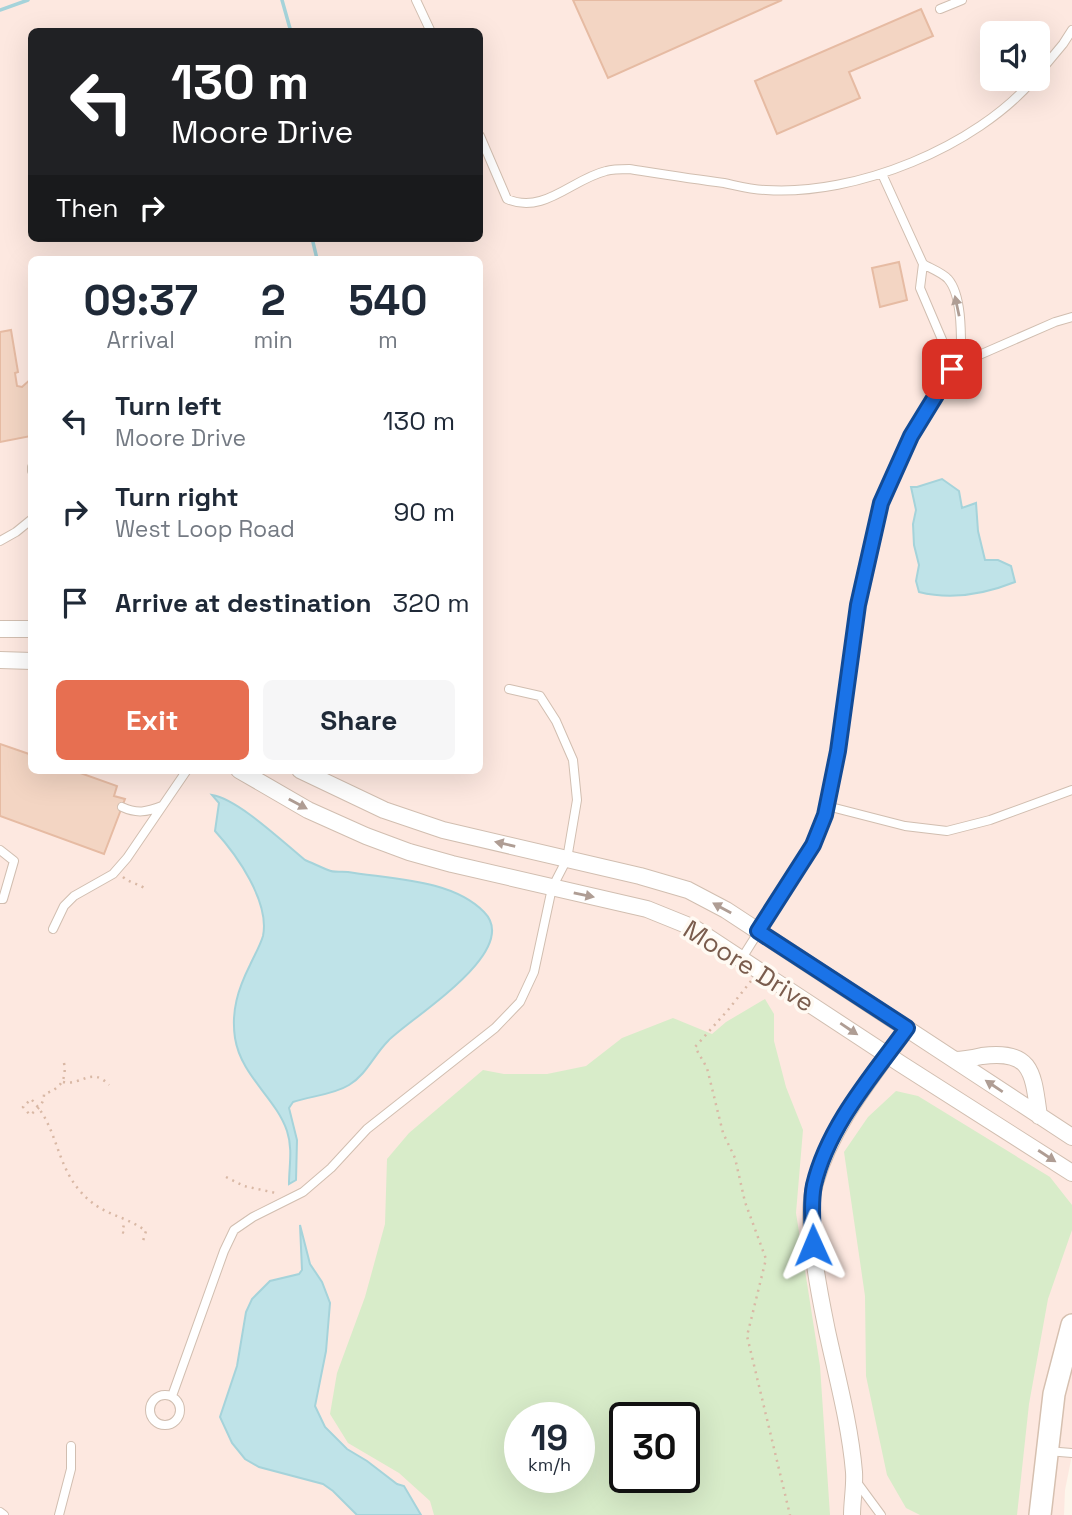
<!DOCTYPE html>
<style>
body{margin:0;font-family:"Space Grotesk",sans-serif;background:#f6f6f7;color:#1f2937;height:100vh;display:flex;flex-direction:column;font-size:26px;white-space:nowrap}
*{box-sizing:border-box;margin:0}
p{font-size:23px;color:#747a83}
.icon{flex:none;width:38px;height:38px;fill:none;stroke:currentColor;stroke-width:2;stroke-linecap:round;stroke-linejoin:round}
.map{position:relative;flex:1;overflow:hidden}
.side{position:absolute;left:28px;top:256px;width:455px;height:518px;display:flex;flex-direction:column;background:#fff;border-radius:10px;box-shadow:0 7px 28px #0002}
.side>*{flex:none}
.hud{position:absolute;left:28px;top:28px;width:455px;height:214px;border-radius:10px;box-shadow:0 7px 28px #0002;background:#202124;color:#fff;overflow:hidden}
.buttons{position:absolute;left:980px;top:21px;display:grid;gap:14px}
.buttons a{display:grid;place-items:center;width:70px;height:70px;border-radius:10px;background:#fff;box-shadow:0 7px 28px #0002;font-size:35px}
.speed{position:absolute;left:504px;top:1402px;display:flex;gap:14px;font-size:35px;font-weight:700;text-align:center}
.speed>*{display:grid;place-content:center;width:91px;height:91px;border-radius:50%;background:#fff;box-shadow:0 7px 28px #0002;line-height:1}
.speed small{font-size:18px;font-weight:400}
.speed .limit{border:4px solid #111;border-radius:10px;background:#fff;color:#111}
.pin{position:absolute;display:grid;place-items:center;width:60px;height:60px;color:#fff;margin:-30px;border-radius:14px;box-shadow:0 4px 10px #0006}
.me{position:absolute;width:77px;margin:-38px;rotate:359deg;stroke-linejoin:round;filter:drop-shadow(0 0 5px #0008)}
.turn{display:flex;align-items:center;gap:24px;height:147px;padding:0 28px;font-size:32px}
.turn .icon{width:91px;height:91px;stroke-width:2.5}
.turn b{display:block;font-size:49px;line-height:60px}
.then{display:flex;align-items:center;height:66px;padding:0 28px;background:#0003;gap:14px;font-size:26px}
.eta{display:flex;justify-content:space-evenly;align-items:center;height:119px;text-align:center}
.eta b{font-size:42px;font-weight:800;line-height:49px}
.primary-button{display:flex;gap:14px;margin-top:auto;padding:14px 28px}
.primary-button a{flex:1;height:80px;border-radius:10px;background:#e76f51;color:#fff;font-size:28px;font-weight:800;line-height:80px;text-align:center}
.primary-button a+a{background:#f6f6f7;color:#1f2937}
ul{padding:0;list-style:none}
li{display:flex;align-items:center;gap:21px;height:91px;padding:0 28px}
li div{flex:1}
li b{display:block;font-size:26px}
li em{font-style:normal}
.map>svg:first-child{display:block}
</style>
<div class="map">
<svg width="1072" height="1515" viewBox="0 0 1072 1515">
<rect width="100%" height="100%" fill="#fdf6ec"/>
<!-- commercial -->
<path fill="#fde8e0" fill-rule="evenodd" d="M0,0H1072V1455L1065,1490L1064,1515H0ZM32,32H480V238H32ZM992,33H1038V79H992ZM32,259H480V770H32ZM520,1418H579V1477H520ZM625,1418H684V1477H625Z"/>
<!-- green -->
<path fill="#d8ecc9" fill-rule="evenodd" d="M765,999L774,1014V1041L786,1087L803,1130L796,1213L820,1366L830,1515H434L430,1501L399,1473L348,1443L330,1414L337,1373L365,1297L385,1224L387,1159L409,1133L483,1070L504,1074H547L586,1066L622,1038L673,1018L712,1034L726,1022ZM520,1418H579V1477H520ZM625,1418H684V1477H625Z
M896,1091L918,1096L1050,1177L1072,1205V1230L1048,1299L1029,1404L1017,1515H920L906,1508L887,1475L866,1376L865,1296L844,1152L868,1117Z"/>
<!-- water -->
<path fill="#bfe3e8" stroke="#a5d3da" stroke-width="2" d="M942,479L959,491L962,508L976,503L978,531L985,560H998L1011,566L1015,582C985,594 951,600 919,592L916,581L919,565L914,545L913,524L916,510L911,487H917Z
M212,795C238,799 283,842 305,860C312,863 323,868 328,870C334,873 341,871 348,872C390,879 452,879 484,912C523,951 410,1018 388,1041C374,1055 366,1075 349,1085C333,1095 310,1096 293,1102L289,1108L297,1140L296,1180L289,1184C289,1166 293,1149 287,1131C276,1098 241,1076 235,1038C231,1011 238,989 250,965C254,956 260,946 263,936C270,902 237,855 215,831L219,803Z
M300,1225L310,1264L322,1282L330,1303L326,1351L315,1406L325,1427L347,1449L367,1461L397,1484L404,1486L421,1515H357L333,1491L323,1484L259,1467L245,1459L232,1443L220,1417L237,1366L246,1312L252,1299L270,1281L299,1274L302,1270Z"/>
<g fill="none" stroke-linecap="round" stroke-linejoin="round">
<!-- stream -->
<path stroke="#a5d3da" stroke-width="3.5" d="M282,0L291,32
M0,10L28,0
M312,238L317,259"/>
</g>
<!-- building -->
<path fill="#f3d5c3" stroke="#e6bba3" stroke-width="2" d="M573,0H782L608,78Z
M921,9L933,36L849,72L860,98L777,134L755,81Z
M899,262L907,300L880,307L872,268Z
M11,330L18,372L15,373L17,386L22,387L32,378L31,436L0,442V332Z
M0,744L32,755V770H72L117,786L114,796L125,799L104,854L0,816Z"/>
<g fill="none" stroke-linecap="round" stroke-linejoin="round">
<defs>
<path id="lane" d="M416,0L431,32
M940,9L962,0
M1038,74L1063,44L1072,30
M480,136L507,199C544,215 572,179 606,171C613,169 622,169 629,169C661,174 692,179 724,183C738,186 752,190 766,190C856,196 976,147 1034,79
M882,174L923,264L920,288L946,349L961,363
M923,264C930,268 943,273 948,279C963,296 961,340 961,363
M32,467V471
M0,541L16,532L32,519
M827,806L905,826L947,831L990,820L1072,790
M122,807C137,814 147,812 162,806
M0,850L14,861L3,899H0
M53,929L64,906L74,896L113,874L127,858L187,770
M742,958L813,845L825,815L838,751L858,605L881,503L911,436L952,369L961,363L1055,322L1072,317
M150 1410a15 15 0 1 1 30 0a15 15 0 1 1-30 0Z
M172,1396L224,1251L234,1230L253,1217L303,1192L331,1168L367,1129L495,1028L520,1002L534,972L552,888L567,859L577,800L573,760L556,721L540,696L509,689
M1047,1451L1072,1453
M856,1481L881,1515
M0,1512L4,1515
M59,1515L71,1469V1446"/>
<path id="street" d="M0,629H32
M0,660L32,661
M239,770L308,810L366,836L409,852L452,864L647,909L694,928L901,1064L1072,1173
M300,770L384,810L443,830L640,876L688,890L726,910L1072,1137
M955,1060C964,1060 973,1058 982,1056C1033,1049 1033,1074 1039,1116
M852,1515C852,1501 855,1486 854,1472C850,1425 837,1377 827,1331C819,1291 804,1222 815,1183C832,1124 872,1077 907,1028"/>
<path id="secondary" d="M1040,1515L1054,1394L1072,1325"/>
</defs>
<!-- lane casing -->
<use href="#lane" stroke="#d1beb0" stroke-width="10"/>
<!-- street casing -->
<use href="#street" stroke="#d1beb0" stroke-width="18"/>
<!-- secondary casing -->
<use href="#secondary" stroke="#d6c0b0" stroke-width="24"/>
<!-- path -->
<path stroke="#d9b8a5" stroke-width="2.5" stroke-dasharray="2 5" stroke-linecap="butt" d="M123,877C130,883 137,883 144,888
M751,981L728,1010L695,1047L707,1068L723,1133L735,1158L745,1202L766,1259L747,1336L790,1515
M64,1063C67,1080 60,1089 44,1094C44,1104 38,1109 30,1115L23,1107L31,1099C58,1127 55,1162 80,1191C101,1216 123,1214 146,1231L143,1241
M63,1082C82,1086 91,1066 109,1085
M226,1177L244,1186L276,1193
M124,1233L122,1232L125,1221"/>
<!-- lane -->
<use href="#lane" stroke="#fff" stroke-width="8"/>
<!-- street -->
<use href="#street" stroke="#fff" stroke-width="16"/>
<!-- secondary -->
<use href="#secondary" stroke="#fff" stroke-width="21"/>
</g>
<!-- one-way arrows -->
<defs><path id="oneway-solid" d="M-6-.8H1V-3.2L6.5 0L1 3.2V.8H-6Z" transform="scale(1.75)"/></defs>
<g fill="#af9d94">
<use href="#oneway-solid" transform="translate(957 306) rotate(-102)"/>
<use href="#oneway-solid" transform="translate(298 804) rotate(28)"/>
<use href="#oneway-solid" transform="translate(505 844) rotate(-167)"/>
<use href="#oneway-solid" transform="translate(584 895) rotate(12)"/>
<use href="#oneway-solid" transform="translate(722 908) rotate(-151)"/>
<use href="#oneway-solid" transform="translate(849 1029) rotate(34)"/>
<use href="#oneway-solid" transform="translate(994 1086) rotate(-146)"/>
<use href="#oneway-solid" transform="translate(1047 1156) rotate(33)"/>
</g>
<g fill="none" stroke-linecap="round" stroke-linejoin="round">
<defs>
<path id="route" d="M813,1245C813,1226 810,1204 814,1185C828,1126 872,1076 907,1028L758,931L813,845L825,815L838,751L858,605L881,503L911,436L952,369"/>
</defs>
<!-- route casing -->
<use href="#route" stroke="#114b97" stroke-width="18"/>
<!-- route -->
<use href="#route" stroke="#1a73e8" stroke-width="12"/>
</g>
<g text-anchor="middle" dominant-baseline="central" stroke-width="7" stroke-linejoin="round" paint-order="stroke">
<!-- street labels -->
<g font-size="26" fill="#7a5c4d" stroke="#fffaf3">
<text transform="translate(749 966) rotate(32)">Moore Drive</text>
</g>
</g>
</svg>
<div class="buttons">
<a><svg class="icon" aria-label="sound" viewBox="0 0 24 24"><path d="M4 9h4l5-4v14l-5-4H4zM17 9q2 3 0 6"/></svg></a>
</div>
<div class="speed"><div>19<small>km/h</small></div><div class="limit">30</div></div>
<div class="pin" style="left:952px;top:369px;background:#d93025"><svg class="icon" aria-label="arrive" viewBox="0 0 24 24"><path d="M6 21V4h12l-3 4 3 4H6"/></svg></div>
<svg class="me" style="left:813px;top:1245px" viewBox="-20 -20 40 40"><path d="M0-17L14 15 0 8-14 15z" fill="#1a73e8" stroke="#fff" stroke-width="4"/></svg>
<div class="hud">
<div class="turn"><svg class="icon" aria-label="left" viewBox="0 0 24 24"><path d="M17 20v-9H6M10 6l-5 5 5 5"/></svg><div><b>130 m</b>Moore Drive</div></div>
<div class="then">Then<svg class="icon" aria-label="right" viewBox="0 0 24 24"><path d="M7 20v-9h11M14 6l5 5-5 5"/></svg></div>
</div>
<section class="side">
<div class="eta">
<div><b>09:37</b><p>Arrival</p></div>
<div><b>2</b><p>min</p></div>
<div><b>540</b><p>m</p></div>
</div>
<ul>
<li><svg class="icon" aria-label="left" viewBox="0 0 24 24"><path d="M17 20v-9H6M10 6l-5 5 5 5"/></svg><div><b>Turn left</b><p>Moore Drive</p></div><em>130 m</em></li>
<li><svg class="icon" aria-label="right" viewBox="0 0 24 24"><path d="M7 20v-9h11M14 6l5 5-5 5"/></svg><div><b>Turn right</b><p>West Loop Road</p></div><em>90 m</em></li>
<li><svg class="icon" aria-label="arrive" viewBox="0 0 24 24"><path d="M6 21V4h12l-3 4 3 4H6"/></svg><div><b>Arrive at destination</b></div><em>320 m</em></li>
</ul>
<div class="primary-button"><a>Exit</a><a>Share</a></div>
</section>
</div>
